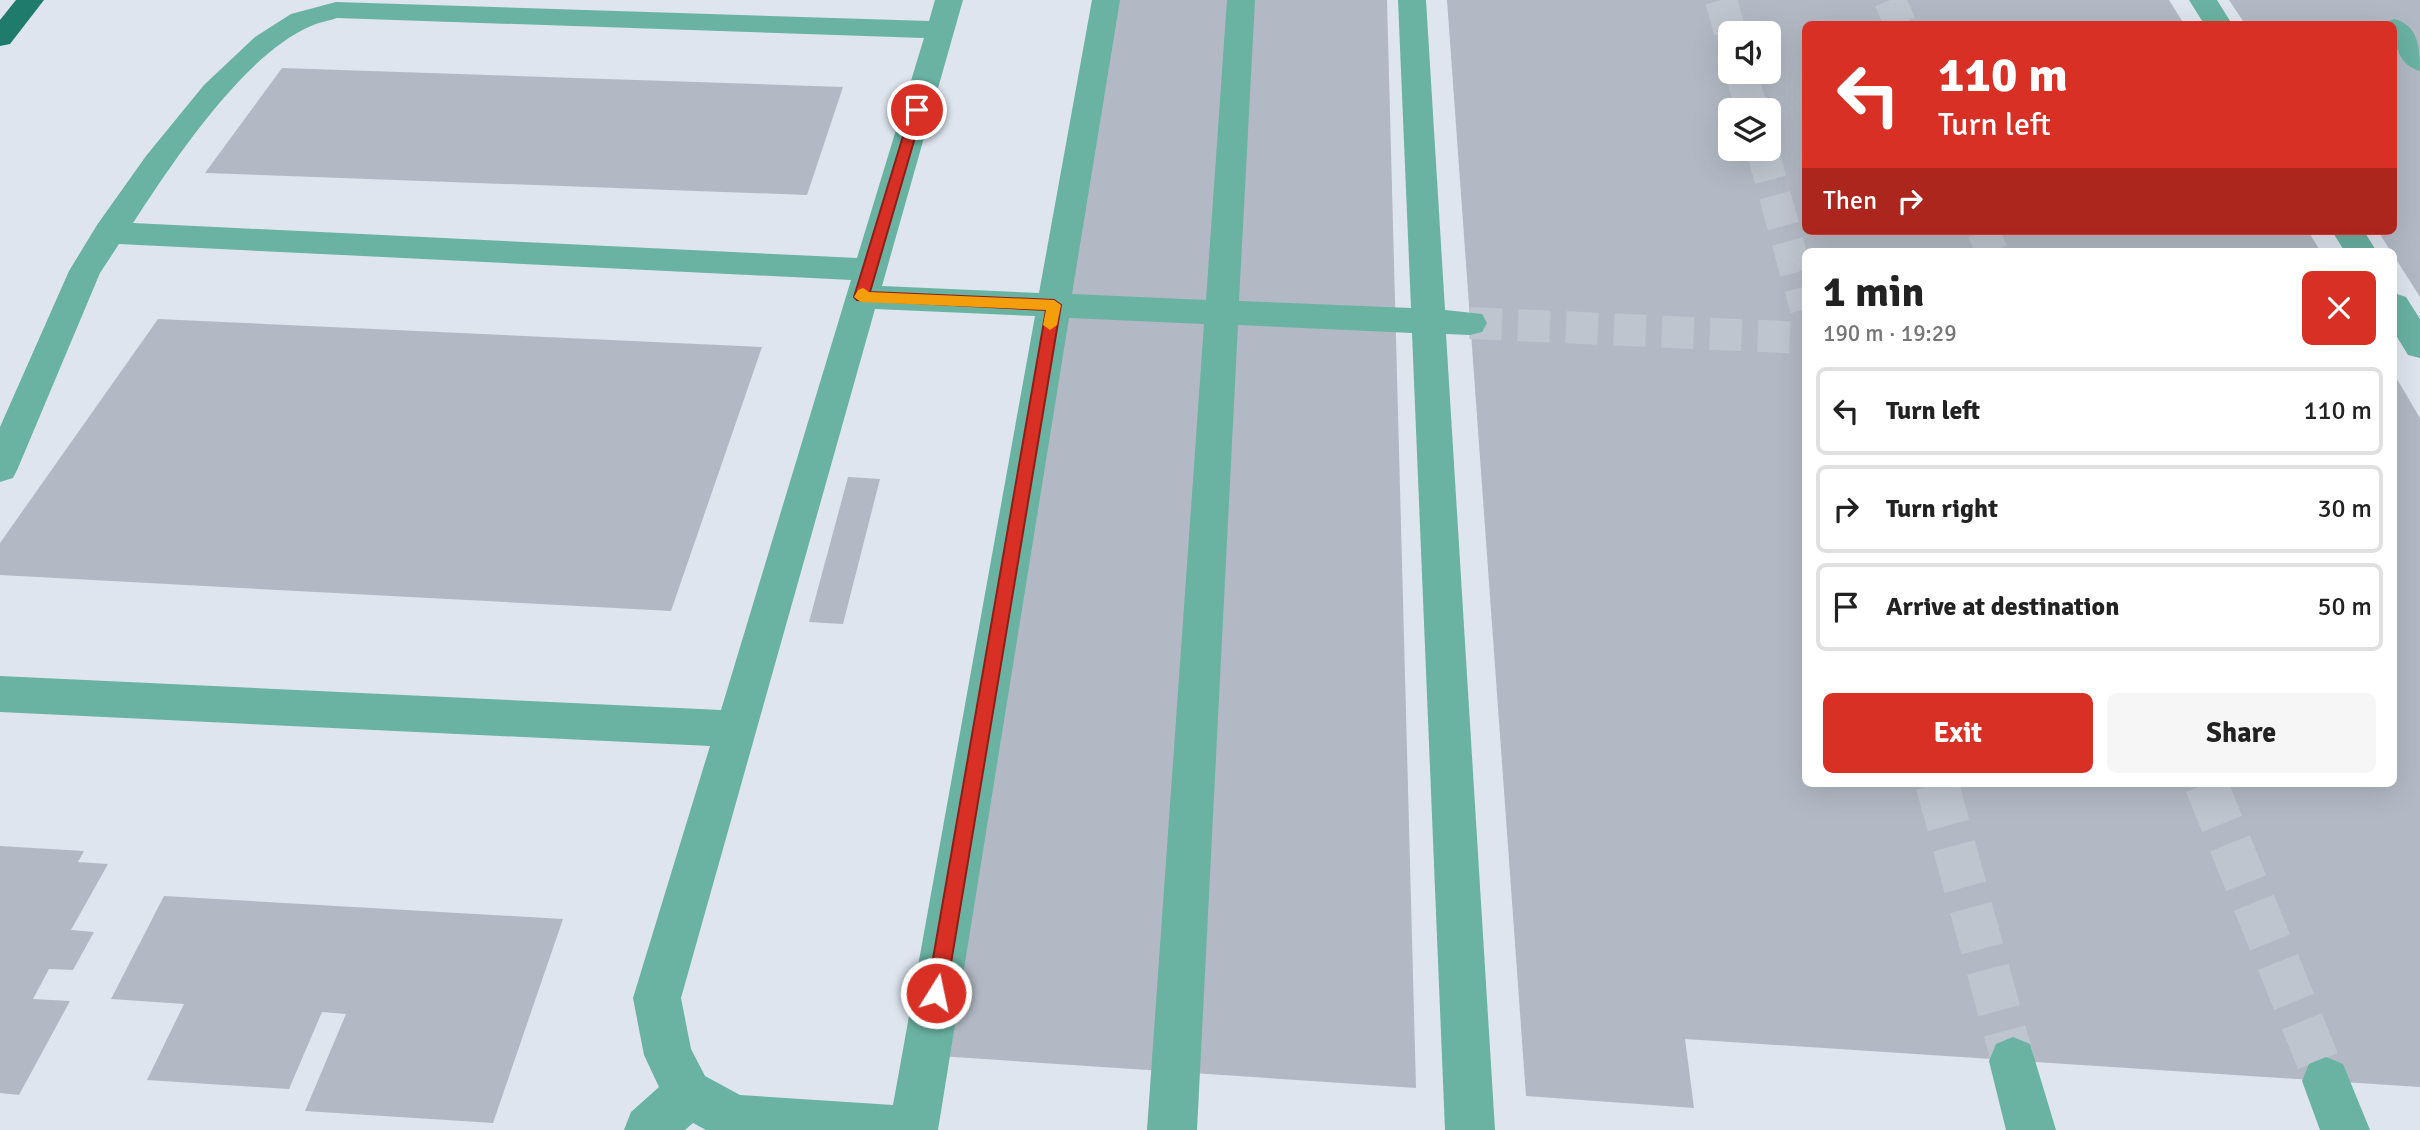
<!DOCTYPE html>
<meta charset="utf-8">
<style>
body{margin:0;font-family:Signika,sans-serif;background:#f6f6f6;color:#222;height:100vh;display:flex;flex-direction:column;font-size:26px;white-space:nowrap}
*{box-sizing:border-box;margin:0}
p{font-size:23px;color:#767676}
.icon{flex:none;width:38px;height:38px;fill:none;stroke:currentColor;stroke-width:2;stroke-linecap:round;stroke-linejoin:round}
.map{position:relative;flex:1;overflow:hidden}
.sheet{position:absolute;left:1802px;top:248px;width:595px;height:539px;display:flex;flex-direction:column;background:#fff;border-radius:10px;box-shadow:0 7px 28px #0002}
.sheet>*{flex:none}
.hud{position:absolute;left:1802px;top:21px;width:595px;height:214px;border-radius:10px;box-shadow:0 7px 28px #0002;background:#d93025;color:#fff;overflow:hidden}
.controls{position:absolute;left:1718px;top:21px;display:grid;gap:14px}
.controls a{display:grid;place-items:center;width:63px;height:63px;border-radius:10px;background:#fff;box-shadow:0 7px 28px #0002;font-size:35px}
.pin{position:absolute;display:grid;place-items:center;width:60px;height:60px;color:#fff;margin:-30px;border:4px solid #fff;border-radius:50%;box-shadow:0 2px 7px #0007}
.me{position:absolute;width:77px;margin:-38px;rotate:10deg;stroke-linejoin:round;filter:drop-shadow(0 0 5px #0008)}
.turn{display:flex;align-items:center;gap:24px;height:147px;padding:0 21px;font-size:32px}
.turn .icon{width:91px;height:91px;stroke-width:2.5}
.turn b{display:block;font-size:49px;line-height:60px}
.then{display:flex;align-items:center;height:66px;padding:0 21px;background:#0003;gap:14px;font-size:26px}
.round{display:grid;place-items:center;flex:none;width:74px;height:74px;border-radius:10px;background:#f6f6f6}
.overview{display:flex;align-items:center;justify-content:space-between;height:119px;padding:0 21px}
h1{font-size:42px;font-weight:700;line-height:52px}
.action{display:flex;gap:14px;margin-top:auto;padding:14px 21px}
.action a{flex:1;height:80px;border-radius:10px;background:#d93025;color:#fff;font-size:28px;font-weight:700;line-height:80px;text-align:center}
.action a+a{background:#f6f6f6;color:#222}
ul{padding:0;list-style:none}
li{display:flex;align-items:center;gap:21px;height:88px;margin:0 14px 10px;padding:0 7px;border:4px solid #e0e0e0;border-radius:10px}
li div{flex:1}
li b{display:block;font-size:26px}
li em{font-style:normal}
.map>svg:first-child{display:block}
</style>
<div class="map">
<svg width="2420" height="1130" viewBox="0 0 2420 1130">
<rect width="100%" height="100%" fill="#dee5ef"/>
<!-- building -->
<path fill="#b2b9c4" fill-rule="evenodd" d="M1110,0H1387L1416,1088L924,1055Z
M1447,0H2169L2184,24H1806V231H2308L2321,252H1806V784H2394V374L2420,418V1087L1685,1039L1694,1108L1526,1096ZM1731,33H1769V72H1731ZM1731,110H1769V149H1731Z
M2229,0H2420V297L2394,256V252H2391L2378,231H2394V24H2245Z
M282,68L843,87L807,195L205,173Z
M158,319L762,347L671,611L0,575V543Z
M848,477L880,479L843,624L809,622Z
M0,846L84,851L78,862L108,864L71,930L94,932L73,970L49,969L33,999L70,1001L19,1095L0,1093Z
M164,896L563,919L493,1123L305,1111L346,1014L322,1012L289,1089L147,1080L184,1004L111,999Z"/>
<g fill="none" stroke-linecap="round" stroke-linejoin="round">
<!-- minor-tunnel-far1 -->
<path stroke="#bec5ce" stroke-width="32" stroke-dasharray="32 16" stroke-linecap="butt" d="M1721,0L1731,35
M1890,0L1900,24
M1741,72L1752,110
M1762,149L1806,309
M1983,231L1992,252
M1470,323L1806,338"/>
<!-- minor-tunnel -->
<path stroke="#bec5ce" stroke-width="43" stroke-dasharray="43 21" stroke-linecap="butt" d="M1937,784L2013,1061
M2206,784L2326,1081"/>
<!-- minor -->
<path fill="#6ab2a2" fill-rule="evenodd" d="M935,0H963L882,286L1039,293L1092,0H1120L1072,294L1206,300L1227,0H1255L1239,301L1411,308L1398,0H1426L1445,310L1482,314L1487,323L1482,332L1470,335L1446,334L1495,1130H1445L1412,333L1238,325L1197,1130H1147L1204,324L1069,318L938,1130H706L693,1123L685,1130H624L631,1112L659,1087L644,1055L633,998L710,746L0,712V676L721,710L851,280L119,244L100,273L18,468L13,478L0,482V427L69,271L97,225L146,156L204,85L255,37L291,14L336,2L929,21ZM337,18L924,38L857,258L133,223C173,162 243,55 311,26C319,22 329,21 337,18ZM875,309L1035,316L893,1105L740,1095L705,1076L691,1049L681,998Z
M2189,0H2217L2232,24H2204Z
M2394,19C2419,25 2420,49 2420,71C2398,65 2394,44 2394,24H2382Z
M2332,231H2364L2377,252H2345Z
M2394,293L2406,297L2420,319V358L2408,355L2394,332Z
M2013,1037L2030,1044L2056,1130H2006L1989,1061L1996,1044Z
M2326,1057L2343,1064L2370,1130H2320L2302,1081L2309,1064Z"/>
<!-- major -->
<path fill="#1f7b6b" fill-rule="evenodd" d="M16,0H44L10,44L0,46V20Z"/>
</g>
<!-- route -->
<path fill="#d93025" stroke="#8d1f18" stroke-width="2" d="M917,106L923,110L870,292L1054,300L1061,305L946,993L943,999L936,1002L929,999L927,993L1046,310L857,300L854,297L911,110Z"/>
<!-- slow -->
<path fill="#f59e0b" d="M863,288L869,292L1054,300L1061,305L1057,325L1050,330L1043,325L1046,310L861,302L854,297L858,290Z"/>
</svg>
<div class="controls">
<a><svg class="icon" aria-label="sound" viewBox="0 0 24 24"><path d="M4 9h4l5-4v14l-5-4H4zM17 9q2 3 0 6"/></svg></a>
<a><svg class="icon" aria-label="layers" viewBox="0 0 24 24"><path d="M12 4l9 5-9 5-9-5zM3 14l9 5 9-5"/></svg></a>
</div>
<div class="pin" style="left:917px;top:110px;background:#d93025"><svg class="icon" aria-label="arrive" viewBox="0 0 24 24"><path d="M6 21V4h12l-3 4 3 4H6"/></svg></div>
<svg class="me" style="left:936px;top:993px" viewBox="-20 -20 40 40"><circle r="17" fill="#d93025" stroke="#fff" stroke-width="3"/><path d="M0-11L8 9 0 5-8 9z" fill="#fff"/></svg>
<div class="hud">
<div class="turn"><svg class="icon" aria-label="left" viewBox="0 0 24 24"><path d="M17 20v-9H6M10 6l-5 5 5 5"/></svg><div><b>110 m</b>Turn left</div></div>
<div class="then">Then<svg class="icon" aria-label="right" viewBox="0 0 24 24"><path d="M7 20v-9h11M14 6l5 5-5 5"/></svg></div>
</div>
<section class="sheet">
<div class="overview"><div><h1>1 min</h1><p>190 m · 19:29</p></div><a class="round" style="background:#d93025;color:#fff"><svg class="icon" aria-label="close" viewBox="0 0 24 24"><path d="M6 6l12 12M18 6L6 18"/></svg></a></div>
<ul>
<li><svg class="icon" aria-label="left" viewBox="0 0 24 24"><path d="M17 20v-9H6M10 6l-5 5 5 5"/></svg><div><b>Turn left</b></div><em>110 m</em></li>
<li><svg class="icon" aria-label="right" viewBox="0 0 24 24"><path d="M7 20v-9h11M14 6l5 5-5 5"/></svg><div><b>Turn right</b></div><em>30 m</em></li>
<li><svg class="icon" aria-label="arrive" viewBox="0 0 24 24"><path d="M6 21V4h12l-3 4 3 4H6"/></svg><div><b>Arrive at destination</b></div><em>50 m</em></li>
</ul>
<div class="action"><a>Exit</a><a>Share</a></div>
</section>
</div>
